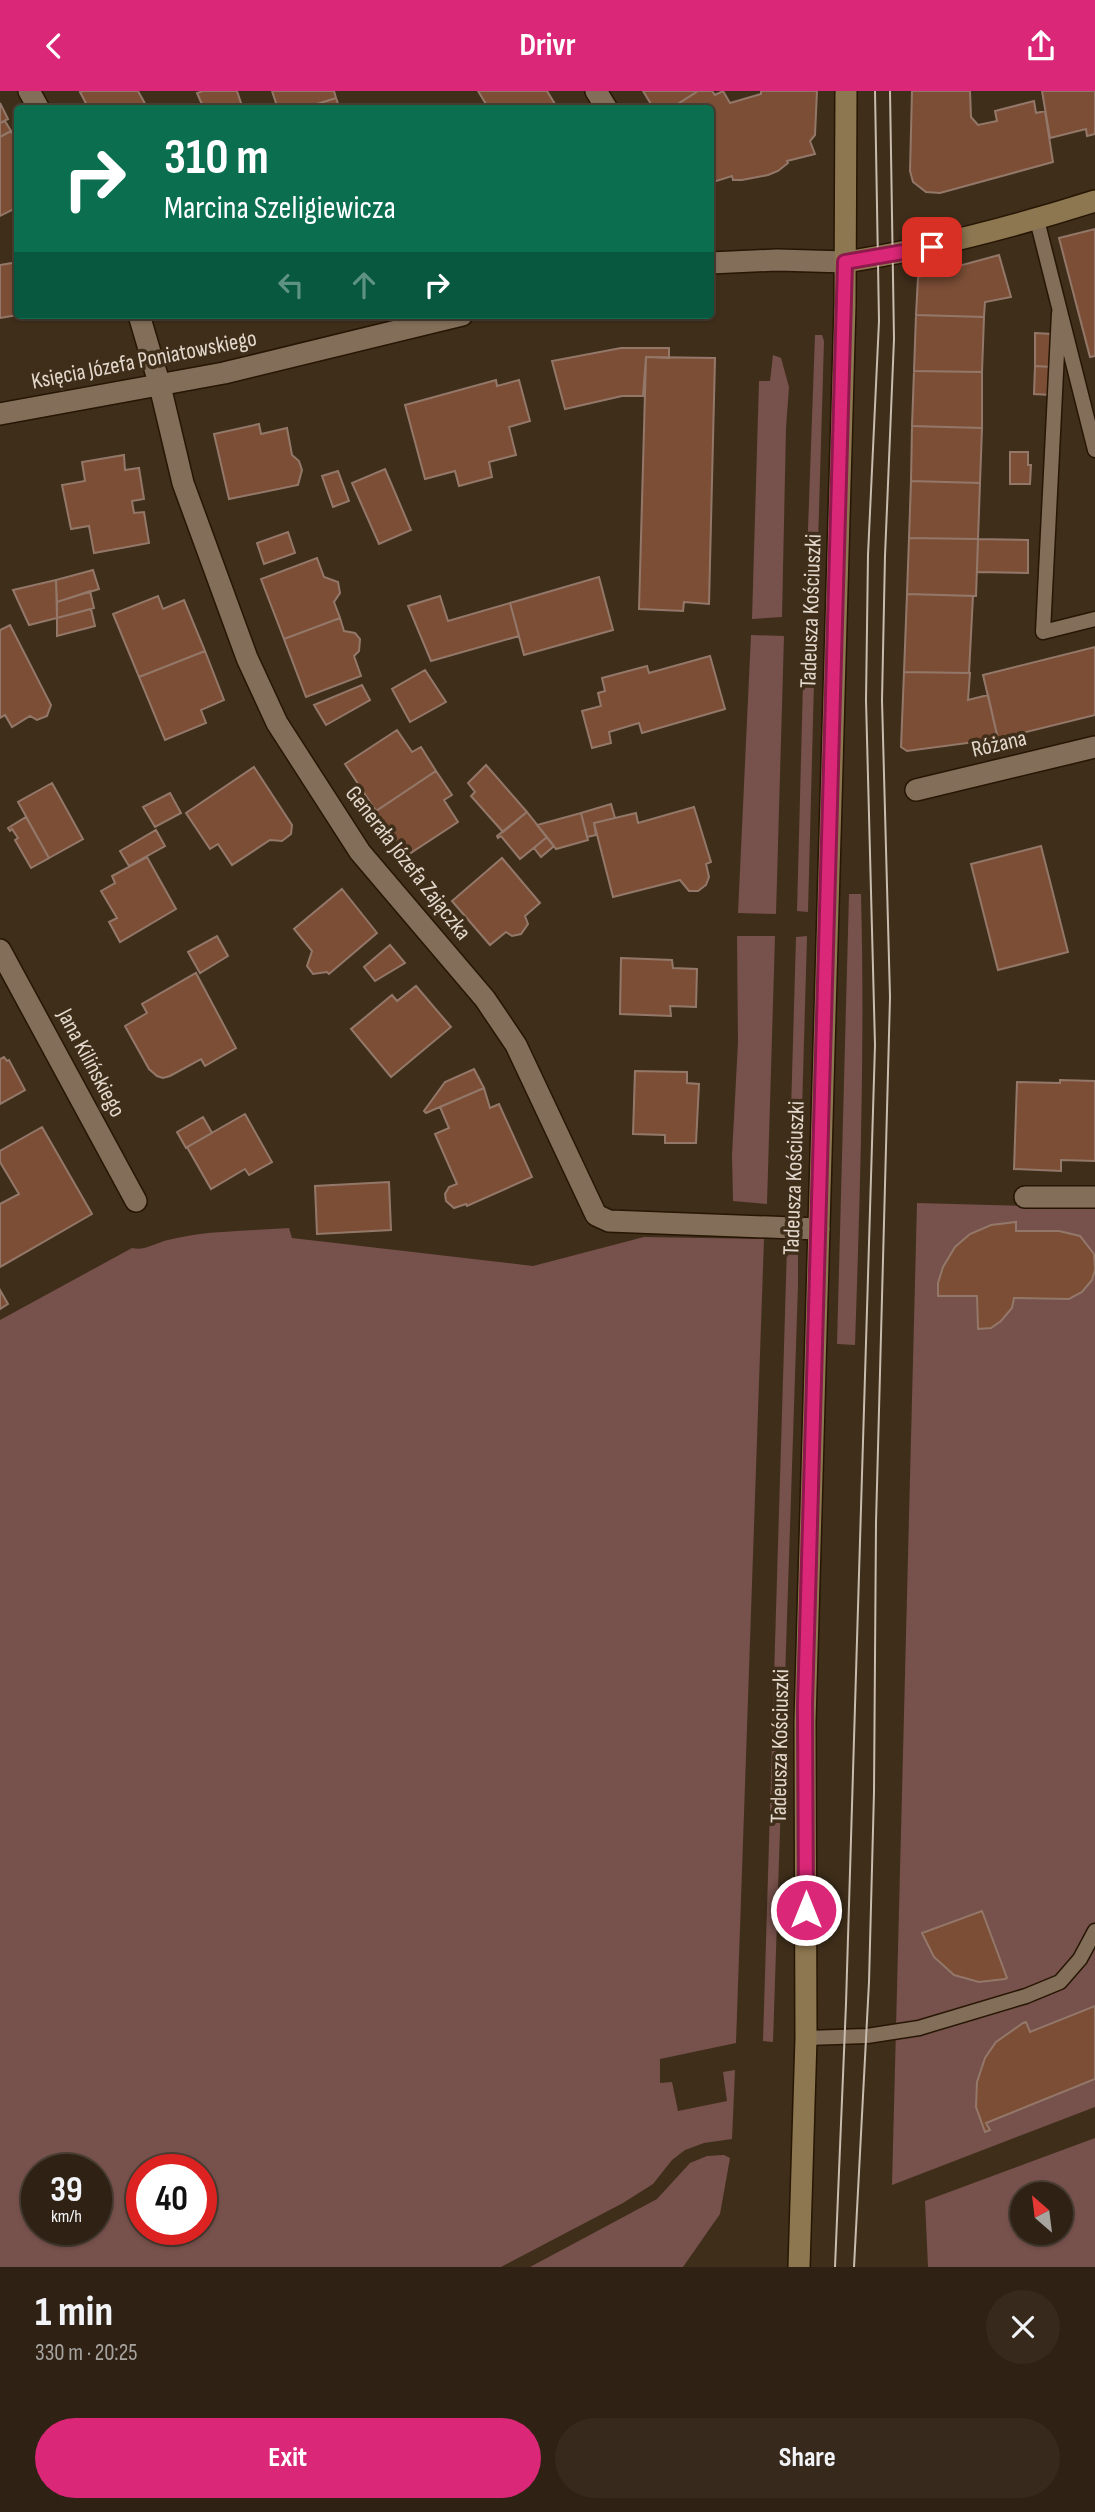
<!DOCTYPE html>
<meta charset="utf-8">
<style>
body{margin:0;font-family:"Sofia Sans Condensed",sans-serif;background:#372a1d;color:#f1f3f6;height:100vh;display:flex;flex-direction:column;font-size:26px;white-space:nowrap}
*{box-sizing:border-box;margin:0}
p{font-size:23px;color:#a7a4a0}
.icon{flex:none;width:38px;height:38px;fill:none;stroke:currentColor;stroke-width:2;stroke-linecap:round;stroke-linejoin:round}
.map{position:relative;height:2176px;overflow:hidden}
.sheet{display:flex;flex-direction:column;background:#2f2214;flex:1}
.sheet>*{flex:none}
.guide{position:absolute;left:14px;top:14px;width:700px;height:214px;border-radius:7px;box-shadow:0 2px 5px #0004,0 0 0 2px #4a3f34;background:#0b6e4f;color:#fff;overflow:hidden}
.needle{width:46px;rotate:332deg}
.fabs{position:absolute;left:1010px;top:2091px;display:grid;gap:14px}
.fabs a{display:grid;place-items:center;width:63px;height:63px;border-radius:50%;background:#2f2214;box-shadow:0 2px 5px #0004,0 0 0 2px #4a3f34;font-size:35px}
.speed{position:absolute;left:21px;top:2063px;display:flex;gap:14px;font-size:35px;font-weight:700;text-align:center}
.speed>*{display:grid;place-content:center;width:91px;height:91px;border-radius:50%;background:#2f2214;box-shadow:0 2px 5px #0004,0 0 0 2px #4a3f34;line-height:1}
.speed small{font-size:18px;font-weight:400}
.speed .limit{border:10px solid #d22;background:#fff;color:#111}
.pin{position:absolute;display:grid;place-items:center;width:60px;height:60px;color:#fff;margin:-30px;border-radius:14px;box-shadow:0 4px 10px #0006}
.me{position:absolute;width:77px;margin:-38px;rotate:0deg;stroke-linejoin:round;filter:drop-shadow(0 0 5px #0008)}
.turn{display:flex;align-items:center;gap:24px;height:147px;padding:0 35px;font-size:32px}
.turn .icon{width:91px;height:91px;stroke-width:2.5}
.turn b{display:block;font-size:49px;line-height:60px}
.lanes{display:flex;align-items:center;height:66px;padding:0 35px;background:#0003;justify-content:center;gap:35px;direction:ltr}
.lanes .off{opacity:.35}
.round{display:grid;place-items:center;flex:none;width:74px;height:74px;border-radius:37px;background:#372a1d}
.summary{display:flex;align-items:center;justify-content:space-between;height:119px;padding:0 35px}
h1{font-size:42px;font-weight:700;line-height:52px}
.cta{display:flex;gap:14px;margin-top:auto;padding:14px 35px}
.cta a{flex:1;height:80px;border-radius:42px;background:#db2777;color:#fff;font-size:28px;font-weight:700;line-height:80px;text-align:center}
.cta a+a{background:#372a1d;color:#f1f3f6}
header{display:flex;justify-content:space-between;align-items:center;height:91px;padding:0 35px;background:#db2777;color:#fff;font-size:32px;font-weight:700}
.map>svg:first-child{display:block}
</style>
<header><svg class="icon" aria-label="back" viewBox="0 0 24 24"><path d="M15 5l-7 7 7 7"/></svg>Drivr<svg class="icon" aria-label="share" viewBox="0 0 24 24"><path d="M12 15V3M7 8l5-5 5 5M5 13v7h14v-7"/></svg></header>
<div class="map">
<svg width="1095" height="2176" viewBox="0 0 1095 2176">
<rect width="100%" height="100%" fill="#3f2e1a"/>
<!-- green -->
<path fill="#77514c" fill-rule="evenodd" d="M815,244H822L824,250L816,521H805Z
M773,264L781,267L789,296L786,337L782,526L752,528L759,290H770Z
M751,544L784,545L776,823L738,822Z
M804,553H815L808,821L797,820Z
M849,803H861C865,953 860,1104 855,1254L837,1253Z
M737,845H775L767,1113L733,1110L732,1064L738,951Z
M807,845L799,1125L788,1124L796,846Z
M917,1112L1095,1117V2016L892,2094Z
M289,1137L292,1147L533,1175L644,1146L764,1148L736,1952L660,1968V1992L672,1991L678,2020L727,2010L723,1981L735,1979L732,2048L704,2052L685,2059L672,2069L653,2093L623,2112L501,2176H0V1229L132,1157C145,1160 155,1152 168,1149C205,1139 251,1140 289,1137ZM37,2079H96V2138H37ZM142,2079H201V2138H142Z
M787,1156L798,1157V1194L773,1951L763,1950Z
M1095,2047V2176H928L925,2110ZM1022,2104H1060V2142H1022Z
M724,2064L730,2067L720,2123L683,2176H530L657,2108L690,2072L707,2065Z"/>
<!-- building -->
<path fill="#7c4e36" stroke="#93786a" stroke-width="2" d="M83,0H138L148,18H89L80,1Z
M203,0H237L243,18H204L197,2Z
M272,0H334L336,7L301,18H278Z
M478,0H547L558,18H489Z
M643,0H698L670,18H654Z
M698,0H712L715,4L723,0L730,12L761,3V0H817L815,44L810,50L815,63L787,70L788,72L778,80L768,84L742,89H733L732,85L710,92V18H670Z
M912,0H970L971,26L978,34L997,30L995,20L1034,10L1036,22L1045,20L1053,71L940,102L926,101L913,91L910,80Z
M1042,0H1095V43L1087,45L1086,38L1050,47Z
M336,7L340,18H301Z
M0,12L8,28L0,32Z
M5,30L11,40L0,46V32Z
M11,40L18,52V116L0,125V46Z
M1095,138V265L1090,266L1059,147Z
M999,164L1011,206L985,211L984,226L916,224L918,186Z
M18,171V224L0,227V174Z
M916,224L984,226L982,281L914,280Z
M1035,242L1052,243V276L1035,275Z
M621,257H669V267L646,266L643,305H622L565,318L552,270Z
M646,266L715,267L709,513L684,511L683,520L639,518Z
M1035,275L1052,276L1050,304L1034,303Z
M914,280L982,281V337L912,335Z
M496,289L497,295L519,289L530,330L509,336L516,364L489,371L492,386L459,395L455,380L425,388L405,314Z
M259,333L261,343L287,337L292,364L299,370L302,379L298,394L229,408L214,343Z
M912,335L982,337L980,392L911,390Z
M1010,361H1028V374H1031L1030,393H1010Z
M124,364L125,379L139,377L144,408L132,410L134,422L144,421L149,452L94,462L89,435L71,438L62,394L85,390L82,371Z
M385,378L411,439L379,453L352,392Z
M338,380L349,410L333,416L322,385Z
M911,390L980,392L978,448L909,447Z
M288,441L295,462L264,473L257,452Z
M909,447L978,448L976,505L907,503Z
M978,448L1028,449V482L977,481Z
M317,467L324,486L338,491L340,502L334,511L340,527L284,548L261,488Z
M93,479L99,498L57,511L56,489Z
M599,486L613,539L524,564L510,512Z
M56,489L57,527L29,534L13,499Z
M90,500L94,517L57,527V511Z
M907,503L973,505L969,582L904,581Z
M158,505L163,518L184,509L205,560L139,586L113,523Z
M440,505L448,530L510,512L519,545L431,570L408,515Z
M91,518L95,535L57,545V527Z
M340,527L344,540L355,542L360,548L359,560L354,565L361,585L306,606L284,548Z
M10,534L51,614L47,625L37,629L30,625L12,636L5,624L0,627V539Z
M1095,556V624L998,648L983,584Z
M205,560L224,609L201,619L206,632L165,649L139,586Z
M710,565L725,618L642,642L639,632L609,641L611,652L592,657L582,620L601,615L598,602L605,600L602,587L647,575L649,582Z
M425,579L446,611L410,631L392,598Z
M904,581L970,582L968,609L988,604L998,648L907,660L901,656Z
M362,594L370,609L326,634L314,614Z
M397,639L412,661L421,656L436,680L376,720L345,673Z
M486,674L527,721L503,741L471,705L475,701L468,692Z
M254,676L292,734L291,743L282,750L270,749L232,774L218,753L210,758L186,722Z
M436,680L452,704L444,709L458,731L406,765L376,720Z
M52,692L83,748L49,767L18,711Z
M170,702L181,722L155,736L143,716Z
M611,713L615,727L594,732L596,744L587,746L581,722Z
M694,716L711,771L706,773L709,786L706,794L698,800H689L680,789L613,806L594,732L636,722L638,732Z
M527,721L547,746L520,768L501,745L498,747L497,745Z
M581,722L588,749L556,758L537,734Z
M26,726L49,767L31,777L15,749L18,747L12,738L10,740L8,737Z
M156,739L165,755L129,775L120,760Z
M547,746L554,755L541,766L534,757Z
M1041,755L1068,861L998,879L971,773Z
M147,766L176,818L120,851L109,831L117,827L101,800L115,792L112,785Z
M502,767L540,812L525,825L528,833L521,843L512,845L506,841L490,854L452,810Z
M342,798L377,842L329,883L327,881L313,883L307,875L312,860L294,838Z
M217,845L228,865L200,882L188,861Z
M390,854L405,872L375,890L364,876Z
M621,867L672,869L673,877L697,878L696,916L670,915L671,925L620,923Z
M196,882L236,957L205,975L201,968L170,985L163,987L157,985L149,978L125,935L147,922L142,913Z
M416,895L451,936L391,986L351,938L392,904L397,910Z
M4,966L7,970L9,969L25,999L0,1013V968Z
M474,978L484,997L426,1022L424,1020L445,991Z
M635,980L687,981V992L699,993L696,1052H665V1044L633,1043Z
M1060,989L1095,990V1070L1061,1069V1080L1014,1078L1017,991L1060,992Z
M484,997L490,1017L499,1013L532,1086L467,1115L466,1113L454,1117L446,1110L445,1103L449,1096L457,1093L435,1043L449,1037L440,1016Z
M245,1023L272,1071L249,1084L245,1078L211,1098L187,1056Z
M203,1026L212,1042L186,1057L177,1041Z
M42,1036L92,1123L0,1176V1113L19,1103L0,1071V1060Z
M389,1091L391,1139L317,1143L315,1095Z
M1016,1131V1140H1059L1080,1145L1094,1163L1095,1179L1092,1189L1082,1201L1069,1208L1014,1207L1012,1217L1001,1230L991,1237L978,1238L977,1205H938V1192L943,1176L955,1156L970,1143L991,1134Z
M0,1199L8,1213L0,1218Z
M982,1820L1007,1887L1005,1888L979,1891L954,1884L934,1866L922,1842Z
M1095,1915V1988L986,2032L990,2039L985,2041L976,2016L977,1991L985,1967L996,1951L1023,1932L1026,1931L1030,1941Z"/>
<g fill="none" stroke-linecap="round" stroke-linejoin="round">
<defs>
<path id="lane" d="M1037,129L1095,359
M1059,222L1043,541L1095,528
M806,1947L867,1945L919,1937L1026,1905L1060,1891L1080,1868L1095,1840"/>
<path id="street" d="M29,0L39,18
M596,0L607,18
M710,172L777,169L846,171
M139,224L160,295L183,392L247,567L277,632L360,761L485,908L516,954L596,1124L609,1130L819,1138
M0,323L224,282L462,224
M916,699L1095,656
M0,859L136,1110
M1025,1106H1095"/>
<path id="secondary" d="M846,171C933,157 1010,137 1095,110
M799,2176L806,1947L805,1631L845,214L846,0"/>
</defs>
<!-- lane casing -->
<use href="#lane" stroke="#261603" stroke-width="17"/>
<!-- street casing -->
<use href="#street" stroke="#261603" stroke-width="24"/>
<!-- secondary casing -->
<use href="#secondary" stroke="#261603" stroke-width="24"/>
<!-- lane -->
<use href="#lane" stroke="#826e59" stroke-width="14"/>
<!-- street -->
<use href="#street" stroke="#826e59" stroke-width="21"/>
<!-- secondary -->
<use href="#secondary" stroke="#8d7751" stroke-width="21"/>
<!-- tram -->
<path stroke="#c8bcae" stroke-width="2" d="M835,2176L846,1913L875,954L866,609L868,464L879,230L875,0
M854,2176L869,1891L874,1701L876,1432L890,906L882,609L885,465L894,248L890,0"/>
</g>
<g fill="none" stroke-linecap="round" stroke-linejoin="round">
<defs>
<path id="route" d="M806,1819L805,1614L845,171L932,156"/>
</defs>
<!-- route casing -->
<use href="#route" stroke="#8e194d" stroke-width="18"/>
<!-- route -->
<use href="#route" stroke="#db2777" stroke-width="12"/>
</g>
<g text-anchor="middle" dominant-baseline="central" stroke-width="7" stroke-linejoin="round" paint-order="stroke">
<!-- street labels -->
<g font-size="23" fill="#e3d8cc" stroke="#3f2e1a">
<text transform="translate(144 269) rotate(-11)">Księcia Józefa Poniatowskiego</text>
<text transform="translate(811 520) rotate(-88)">Tadeusza Kościuszki</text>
<text transform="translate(999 653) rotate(-13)">Różana</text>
<text transform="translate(408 772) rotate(52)">Generała Józefa Zajączka</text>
<text transform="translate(91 972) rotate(62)">Jana Kilińskiego</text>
<text transform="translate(794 1087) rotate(-88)">Tadeusza Kościuszki</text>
<text transform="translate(780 1655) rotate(-89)">Tadeusza Kościuszki</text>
</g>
</g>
</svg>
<div class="fabs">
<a><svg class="needle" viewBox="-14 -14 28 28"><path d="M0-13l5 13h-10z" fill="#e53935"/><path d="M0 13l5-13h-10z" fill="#a7a4a0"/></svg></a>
</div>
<div class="speed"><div>39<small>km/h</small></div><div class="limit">40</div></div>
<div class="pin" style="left:932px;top:156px;background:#d93025"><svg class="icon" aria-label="arrive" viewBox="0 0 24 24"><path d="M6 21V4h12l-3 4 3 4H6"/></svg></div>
<svg class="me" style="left:806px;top:1819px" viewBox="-20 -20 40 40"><circle r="17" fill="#db2777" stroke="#fff" stroke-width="3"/><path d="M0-11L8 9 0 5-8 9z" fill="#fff"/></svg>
<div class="guide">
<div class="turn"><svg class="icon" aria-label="right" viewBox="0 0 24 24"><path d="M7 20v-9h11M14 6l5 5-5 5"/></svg><div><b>310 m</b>Marcina Szeligiewicza</div></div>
<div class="lanes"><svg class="icon off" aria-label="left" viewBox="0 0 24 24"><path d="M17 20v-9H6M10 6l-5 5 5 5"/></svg><svg class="icon off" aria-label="ahead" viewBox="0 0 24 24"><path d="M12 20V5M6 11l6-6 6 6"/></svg><svg class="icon" aria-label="right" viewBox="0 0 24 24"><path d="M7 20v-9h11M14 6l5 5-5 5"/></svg></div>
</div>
</div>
<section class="sheet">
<div class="summary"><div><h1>1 min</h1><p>330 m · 20:25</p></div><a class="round"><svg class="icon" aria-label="close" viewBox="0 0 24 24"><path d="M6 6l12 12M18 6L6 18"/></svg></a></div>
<div class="cta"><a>Exit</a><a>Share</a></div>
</section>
